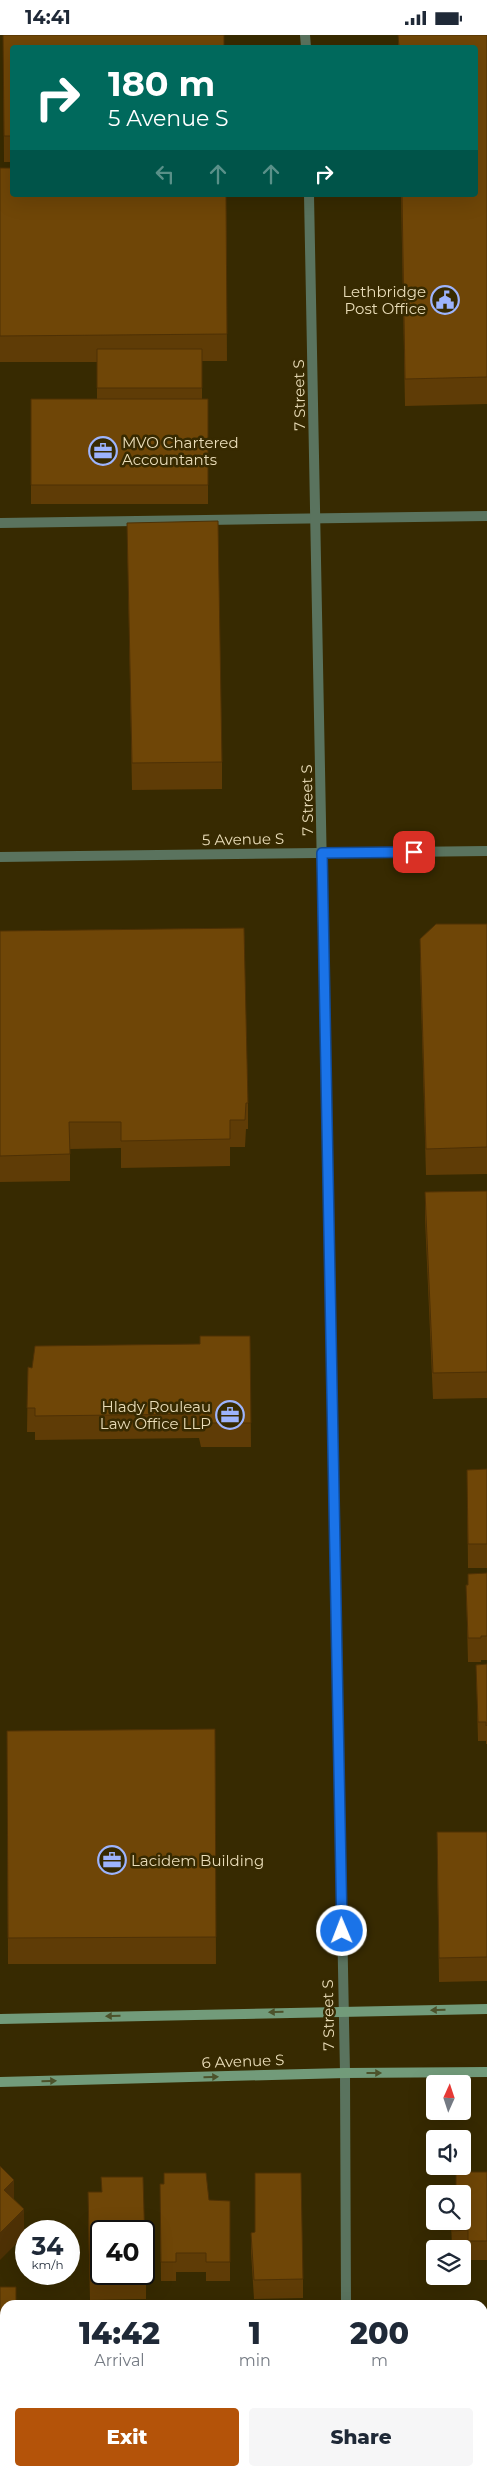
<!DOCTYPE html>
<style>
body{margin:0;font-family:Montserrat,sans-serif;background:#f6f6f7;color:#1f2937;height:100vh;display:flex;flex-direction:column;font-size:19px;white-space:nowrap}
*{box-sizing:border-box;margin:0}
p{font-size:16px;color:#747a83}
.icon{flex:none;width:28px;height:28px;fill:none;stroke:currentColor;stroke-width:2;stroke-linecap:round;stroke-linejoin:round}
.map{position:relative;flex:1;overflow:hidden}
.details{position:absolute;left:0px;top:2265px;width:488px;height:176px;display:flex;flex-direction:column;background:#fff;border-radius:15px 15px 0 0;box-shadow:0 5px 20px #0002}
.details>*{flex:none}
.hud{position:absolute;left:10px;top:10px;width:468px;height:152px;border-radius:5px;box-shadow:0 5px 20px #0002;background:#00695c;color:#fff;overflow:hidden}
.needle{width:32px;rotate:3deg}
.tools{position:absolute;left:426px;top:2040px;display:grid;gap:10px}
.tools a{display:grid;place-items:center;width:45px;height:45px;border-radius:5px;background:#fff;box-shadow:0 5px 20px #0002;font-size:25px}
.speed{position:absolute;left:15px;top:2185px;display:flex;gap:10px;font-size:25px;font-weight:700;text-align:center}
.speed>*{display:grid;place-content:center;width:65px;height:65px;border-radius:50%;background:#fff;box-shadow:0 5px 20px #0002;line-height:1}
.speed small{font-size:12px;font-weight:400}
.speed .limit{border:2px solid #111;border-radius:8px;background:#fff;color:#111}
.pin{position:absolute;display:grid;place-items:center;width:42px;height:42px;color:#fff;margin:-21px;border-radius:10px;box-shadow:0 2px 8px #0006}
.me{position:absolute;width:55px;margin:-28px;rotate:359deg;stroke-linejoin:round;filter:drop-shadow(0 0 4px #0008)}
.turn{display:flex;align-items:center;gap:18px;height:105px;padding:0 15px;font-size:22px}
.turn .icon{width:65px;height:65px;stroke-width:2.5}
.turn b{display:block;font-size:35px;line-height:42px}
.lanes{display:flex;align-items:center;height:48px;padding:0 15px;background:#0003;justify-content:center;gap:25px;direction:ltr}
.lanes .off{opacity:.35}
.eta{display:flex;justify-content:space-evenly;align-items:center;height:85px;text-align:center}
.eta b{font-size:30px;font-weight:800;line-height:35px}
.cta{display:flex;gap:10px;margin-top:auto;padding:10px 15px}
.cta a{flex:1;height:58px;border-radius:5px;background:#b45309;color:#fff;font-size:20px;font-weight:800;line-height:58px;text-align:center}
.cta a+a{background:#f6f6f7;color:#1f2937}
.status{display:flex;justify-content:space-between;align-items:center;height:35px;padding:0 25px;background:#fff;direction:ltr}
.status svg{height:14px;fill:currentColor}
.map>svg:first-child{display:block}
</style>
<div class="status"><b>14:41</b><svg viewBox="0 0 49 12"><path d="M0 12V9h3v3zM5 12V6h3v6zM10 12V3h3v9zM15 12V0h3v12zM26 1h20v11H26zM47 4h2v5h-2z"/></svg></div>
<div class="map">
<svg width="487" height="2441" viewBox="0 0 487 2441">
<rect width="100%" height="100%" fill="#372a01"/>
<g fill="none" stroke-linecap="round" stroke-linejoin="round">
<!-- service -->
<path stroke="#5a735e" stroke-width="10" d="M0,488L487,481
M55,2436V2441"/>
<!-- minor -->
<path stroke="#5a735e" stroke-width="10" d="M0,822L487,816
M345,2038L346,2270
M348,2436V2441"/>
<!-- tertiary -->
<path stroke="#5a735e" stroke-width="10" d="M305,0L306,12
M309,160L345,2038"/>
<!-- secondary -->
<path stroke="#729b7a" stroke-width="10" d="M0,1984L487,1974
M0,2047L345,2038L487,2037"/>
</g>
<!-- wall -->
<path fill="#5f3c06" d="M3,0L12,12V127H4Z
M398,0H487V369L405,371L401,160H475V12H398Z
M0,133L226,160L227,326H202V364H208V469H31V364H97V327H0Z
M127,488L222,727V754L132,755Z
M487,889V1139L426,1140L420,931V904Z
M0,896L248,1068V1094H246L245,1112H230V1131L121,1133V1113L70,1114V1146L0,1147Z
M487,1156V1363L433,1364L425,1184V1157Z
M200,1301H250L251,1412H201L199,1403L35,1405V1397H27L28,1332L32,1333L200,1309Z
M487,1434V1533H468L467,1435Z
M487,1538V1625H481V1627H468L466,1550H468Z
M487,1629V1709H486V1706H478L476,1630Z
M215,1694L216,1929H8L7,1696Z
M487,1797V1946L439,1947L437,1821Z
M487,2137V2225H468V2214H452L451,2186Z
M160,2149L209,2165L230,2166V2246H206V2237H176V2246H161Z
M88,2176L146,2245V2264L90,2265Z
M251,2198L303,2244V2263L254,2264L251,2217Z
M0,2252L5,2270V2381H0Z
M482,2280H487V2441L482,2436Z"/>
<!-- shaded-wall -->
<path fill="#4e3105" d="M14,2145V2172L4,2155Z
M24,2174V2201L0,2225V2198Z
M24,2436H27V2441H20Z"/>
<!-- building -->
<path fill="#6f4607" stroke="#4e3105" fill-rule="evenodd" d="M3,0H224V12H12V101H4Z
M398,0H487V342L405,344L402,160H475V12H399Z
M0,133H12V160H226L227,299L0,301Z
M97,314H202V353H97Z
M31,364H208V450H31Z
M218,486L222,727L132,728L127,488Z
M436,889H487V1112L426,1114L420,904Z
M244,893L248,1068H246L245,1085H230V1104L121,1106V1087H69L70,1119L0,1121V896Z
M487,1156V1337L433,1338L425,1157Z
M200,1301H250L251,1388H201L199,1379L35,1381V1373H27L28,1332L32,1333L35,1311L200,1309Z
M487,1434V1509H468L467,1435Z
M487,1538V1601H481V1603H468L466,1550H468V1539Z
M487,1629V1690L486,1691V1687H478L476,1630Z
M215,1694L216,1902L8,1903L7,1696Z
M437,1797H487V1922L439,1923Z
M0,2131L14,2145L4,2155L24,2174L0,2198Z
M456,2137H487V2206H468V2195L452,2196V2186H462V2159H456Z
M164,2138H206L209,2165L230,2166V2227H206V2218H176V2227H161L160,2149H164Z
M255,2138H301L303,2244L254,2245L251,2198L255,2197Z
M101,2142H143L146,2245L90,2246L88,2157H102ZM101,2196H144V2239H101Z
M0,2252H16V2270H5V2355H0Z
M482,2280H487V2329H482Z
M487,2341V2391H482V2342Z
M0,2406L5,2411V2436H24L20,2441H0Z
M482,2406H487V2441H462L461,2436H482Z
M161,2436H257V2441H161Z"/>
<!-- one-way arrows -->
<defs><path id="oneway-solid" d="M-6-.8H1V-3.2L6.5 0L1 3.2V.8H-6Z" transform="scale(1.25)"/></defs>
<g fill="#4c522b">
<use href="#oneway-solid" transform="translate(438 1975) rotate(179)"/>
<use href="#oneway-solid" transform="translate(276 1977) rotate(179)"/>
<use href="#oneway-solid" transform="translate(113 1981) rotate(179)"/>
<use href="#oneway-solid" transform="translate(374 2038)"/>
<use href="#oneway-solid" transform="translate(211 2042) rotate(-2)"/>
<use href="#oneway-solid" transform="translate(49 2046) rotate(-2)"/>
</g>
<g fill="none" stroke-linecap="round" stroke-linejoin="round">
<defs>
<path id="route" d="M342,1896L322,818L414,817"/>
</defs>
<!-- route casing -->
<use href="#route" stroke="#114b97" stroke-width="12"/>
<!-- route -->
<use href="#route" stroke="#1a73e8" stroke-width="9"/>
</g>
<!-- icons -->
<defs>
<symbol id="civic-ring" viewBox="-11 -11 22 22"><circle r="9.5" fill="#372a01" stroke="#9db4fd" stroke-width="1.5"/><path d="M-.6-6.5H3V-4.5H.6V-3L4-1V1h2V6H-6V1h2V-1L-.6-3ZM-1.2 2.5V6h2.4V2.5Z" fill="#9db4fd"/></symbol>
<symbol id="office-ring" viewBox="-11 -11 22 22"><circle r="9.5" fill="#372a01" stroke="#9db4fd" stroke-width="1.5"/><path d="M-6-3h4V-5.5h4V-3h4V5H-6ZM-1-4.5V-3h2v-1.5ZM-6 0V1H6V0Z" fill="#9db4fd"/></symbol>
</defs>
<g fill-rule="evenodd">
<use href="#civic-ring" x="429" y="249" width="32" height="32"/>
<use href="#office-ring" x="87" y="400" width="32" height="32"/>
<use href="#office-ring" x="214" y="1364" width="32" height="32"/>
<use href="#office-ring" x="96" y="1809" width="32" height="32"/>
</g>
<g text-anchor="middle" dominant-baseline="central" stroke-width="5" stroke-linejoin="round" paint-order="stroke">
<!-- poi labels -->
<g font-size="15" fill="#eaddb9" stroke="#372a01" text-anchor="end">
<text x="426" y="256">Lethbridge<tspan x="426" dy="17">Post Office</tspan></text>
<text x="122" y="407" text-anchor="start">MVO Chartered<tspan x="122" dy="17">Accountants</tspan></text>
<text x="211" y="1371">Hlady Rouleau<tspan x="211" dy="17">Law Office LLP</tspan></text>
<text x="131" y="1825" text-anchor="start">Lacidem Building</text>
</g>
<!-- street labels -->
<g font-size="15" fill="#eaddb9" stroke="#372a01">
<text transform="translate(299 360) rotate(-91)">7 Street S</text>
<text transform="translate(307 765) rotate(-91)">7 Street S</text>
<text transform="translate(243 804) rotate(-1)">5 Avenue S</text>
<text transform="translate(328 1980) rotate(-91)">7 Street S</text>
<text transform="translate(243 2026) rotate(-2)">6 Avenue S</text>
</g>
</g>
</svg>
<div class="tools">
<a><svg class="needle" viewBox="-14 -14 28 28"><path d="M0-13l5 13h-10z" fill="#e53935"/><path d="M0 13l5-13h-10z" fill="#747a83"/></svg></a>
<a><svg class="icon" aria-label="sound" viewBox="0 0 24 24"><path d="M4 9h4l5-4v14l-5-4H4zM17 9q2 3 0 6"/></svg></a>
<a><svg class="icon" aria-label="search" viewBox="0 0 24 24"><circle cx="10" cy="10" r="6"/><path d="M15 15l6 6"/></svg></a>
<a><svg class="icon" aria-label="layers" viewBox="0 0 24 24"><path d="M12 4l9 5-9 5-9-5zM3 14l9 5 9-5"/></svg></a>
</div>
<div class="speed"><div>34<small>km/h</small></div><div class="limit">40</div></div>
<div class="pin" style="left:414px;top:817px;background:#d93025"><svg class="icon" aria-label="arrive" viewBox="0 0 24 24"><path d="M6 21V4h12l-3 4 3 4H6"/></svg></div>
<svg class="me" style="left:342px;top:1896px" viewBox="-20 -20 40 40"><circle r="17" fill="#1a73e8" stroke="#fff" stroke-width="3"/><path d="M0-11L8 9 0 5-8 9z" fill="#fff"/></svg>
<div class="hud">
<div class="turn"><svg class="icon" aria-label="right" viewBox="0 0 24 24"><path d="M7 20v-9h11M14 6l5 5-5 5"/></svg><div><b>180 m</b>5 Avenue S</div></div>
<div class="lanes"><svg class="icon off" aria-label="left" viewBox="0 0 24 24"><path d="M17 20v-9H6M10 6l-5 5 5 5"/></svg><svg class="icon off" aria-label="ahead" viewBox="0 0 24 24"><path d="M12 20V5M6 11l6-6 6 6"/></svg><svg class="icon off" aria-label="ahead" viewBox="0 0 24 24"><path d="M12 20V5M6 11l6-6 6 6"/></svg><svg class="icon" aria-label="right" viewBox="0 0 24 24"><path d="M7 20v-9h11M14 6l5 5-5 5"/></svg></div>
</div>
<section class="details">
<div class="eta">
<div><b>14:42</b><p>Arrival</p></div>
<div><b>1</b><p>min</p></div>
<div><b>200</b><p>m</p></div>
</div>
<div class="cta"><a>Exit</a><a>Share</a></div>
</section>
</div>
